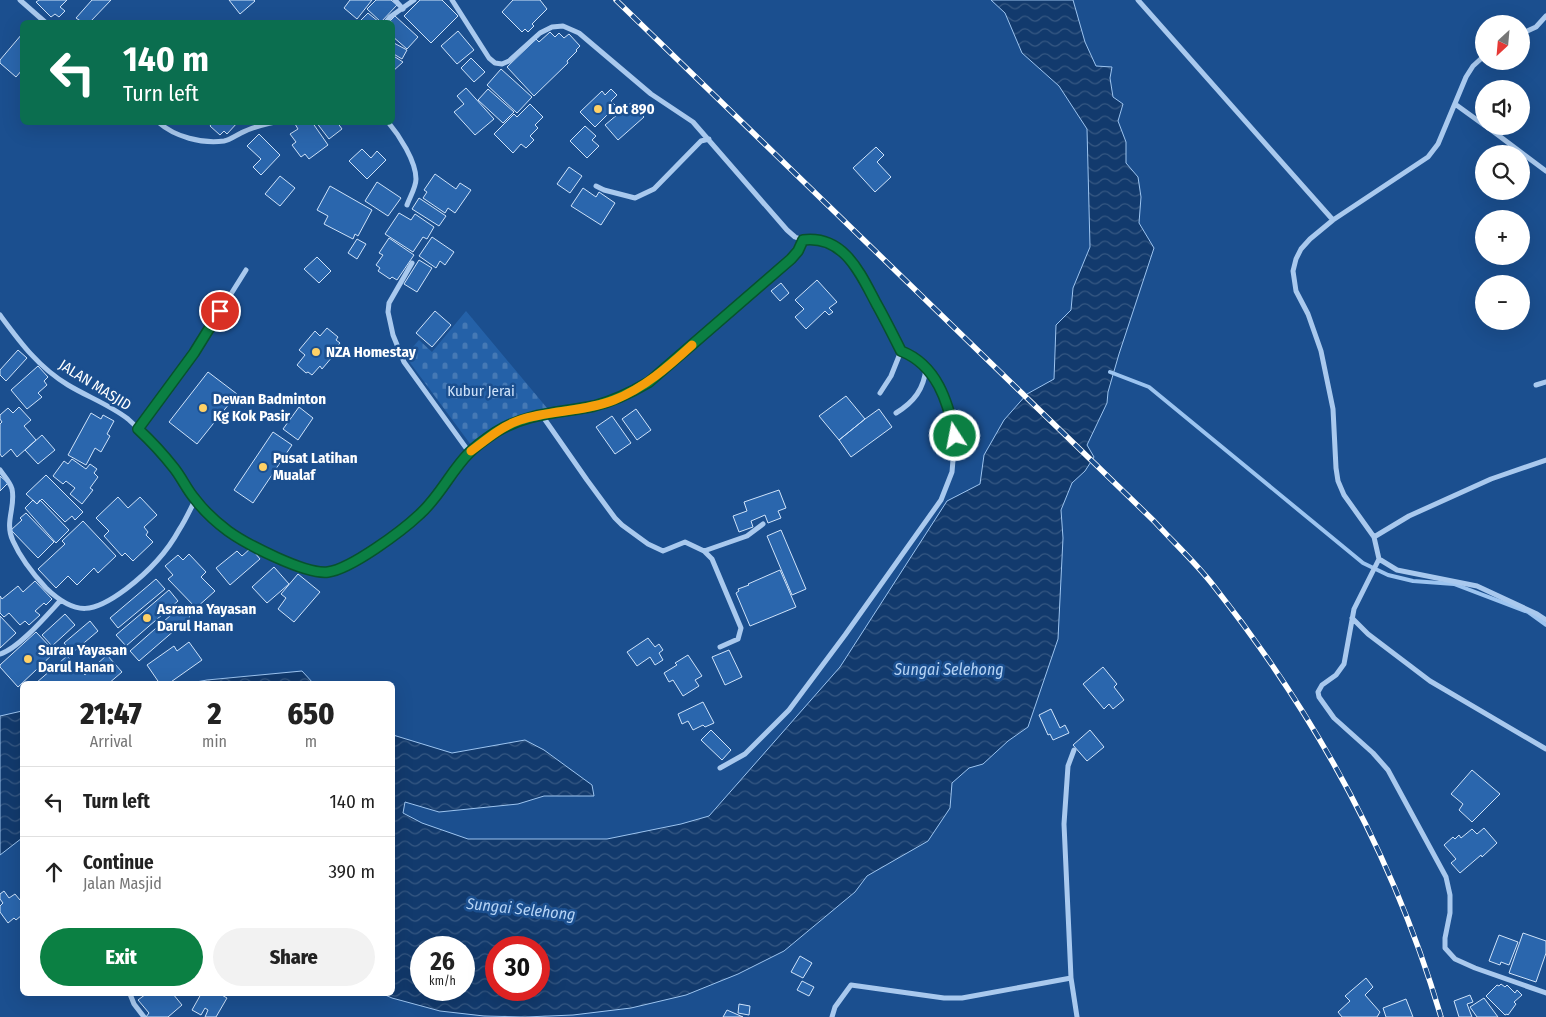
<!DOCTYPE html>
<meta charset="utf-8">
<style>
body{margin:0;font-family:"Fira Sans Condensed",sans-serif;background:#f2f2f2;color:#222;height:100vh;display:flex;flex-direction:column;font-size:19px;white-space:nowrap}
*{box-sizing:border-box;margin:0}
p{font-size:16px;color:#767676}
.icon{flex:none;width:28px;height:28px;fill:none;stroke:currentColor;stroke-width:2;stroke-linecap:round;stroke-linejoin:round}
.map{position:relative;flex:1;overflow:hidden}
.side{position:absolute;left:20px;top:681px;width:375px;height:315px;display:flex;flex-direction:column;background:#fff;border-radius:8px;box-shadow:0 5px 20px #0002}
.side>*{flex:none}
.hud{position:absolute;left:20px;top:20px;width:375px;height:105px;border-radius:8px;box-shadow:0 5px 20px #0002;background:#0b6e4f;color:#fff;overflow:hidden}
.needle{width:32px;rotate:206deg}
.fabs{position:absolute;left:1475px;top:15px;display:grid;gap:10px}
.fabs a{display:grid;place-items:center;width:55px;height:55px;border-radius:50%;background:#fff;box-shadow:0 5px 20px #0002;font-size:25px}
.speed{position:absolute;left:410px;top:936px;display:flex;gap:10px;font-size:25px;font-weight:700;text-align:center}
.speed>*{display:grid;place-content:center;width:65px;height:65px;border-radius:50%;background:#fff;box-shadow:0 5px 20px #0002;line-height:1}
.speed small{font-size:12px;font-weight:400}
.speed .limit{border:8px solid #d22;background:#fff;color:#111}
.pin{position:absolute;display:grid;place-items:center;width:42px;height:42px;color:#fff;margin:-21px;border:2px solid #fff;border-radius:50%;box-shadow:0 1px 5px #0007}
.me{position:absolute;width:55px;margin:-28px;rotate:349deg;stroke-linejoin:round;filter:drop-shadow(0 0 4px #0008)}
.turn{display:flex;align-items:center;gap:18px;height:105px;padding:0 20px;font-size:22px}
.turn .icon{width:65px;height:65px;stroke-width:2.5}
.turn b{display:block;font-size:35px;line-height:42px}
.eta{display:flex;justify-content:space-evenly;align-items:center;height:85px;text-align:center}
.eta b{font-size:30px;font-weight:800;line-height:35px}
.action{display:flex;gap:10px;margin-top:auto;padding:10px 20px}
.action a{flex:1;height:58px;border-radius:30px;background:#0b8043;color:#fff;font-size:20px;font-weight:800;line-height:58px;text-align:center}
.action a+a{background:#f2f2f2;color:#222}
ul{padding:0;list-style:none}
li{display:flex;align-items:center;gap:15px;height:70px;padding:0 20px;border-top:1px solid #e0e0e0}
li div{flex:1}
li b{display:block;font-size:19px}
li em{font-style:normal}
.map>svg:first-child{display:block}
</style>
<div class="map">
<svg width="1546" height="1017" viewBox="0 0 1546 1017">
<defs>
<pattern id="cemetery-stones" width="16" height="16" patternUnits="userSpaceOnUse" patternTransform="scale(1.25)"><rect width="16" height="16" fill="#2461a8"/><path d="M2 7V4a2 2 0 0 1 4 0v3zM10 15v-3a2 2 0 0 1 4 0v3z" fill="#4579b5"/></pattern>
<pattern id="water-waves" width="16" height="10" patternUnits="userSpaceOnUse" patternTransform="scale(1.25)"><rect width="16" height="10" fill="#123a6d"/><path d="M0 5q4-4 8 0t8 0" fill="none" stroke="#365883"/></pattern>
</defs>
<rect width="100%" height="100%" fill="#1b4f8f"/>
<!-- cemetery -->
<path fill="url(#cemetery-stones)" d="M466,311L547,408L514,418L471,445L405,356L419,340L432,352Z"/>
<!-- water -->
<path fill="url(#water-waves)" stroke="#9cc4f0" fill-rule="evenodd" d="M991,0H1073L1085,42L1096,66L1112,67L1110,78L1113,97L1123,104L1118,121L1126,142V163L1138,177L1141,197L1139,223L1154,248L1119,354L1108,392L1107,403L1087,445L1094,457L1085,471L1072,483L1061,510L1063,538L1058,639L1028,727L1008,741L983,764L969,768L952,783L950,808L928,841L867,876L855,892L784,951L738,974L686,995L631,1008L573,1015L525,1017L484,1016L440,1011L392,998L383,994H392L393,735L452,753L525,740L544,750L592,785L594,796H544L518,804L439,812L405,802L403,813L422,823L468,839H607L681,824L709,816L840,667L947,501L980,484L984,455L1004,420L1027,394L1054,379L1056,325L1071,310L1073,288L1090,247L1087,129L1059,86L1022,53L1005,13ZM421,948H464V990H421ZM496,948H539V990H496Z
M302,671L314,684H185L207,680Z
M22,711V838L0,855V716Z"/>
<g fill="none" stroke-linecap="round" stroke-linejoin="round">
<!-- stream -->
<path stroke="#9cc4f0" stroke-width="4" d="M1110,372L1149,387L1363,563L1388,575L1413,581L1454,584L1528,612L1546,625"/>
</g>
<!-- building -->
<path fill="#2a66ad" stroke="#cfe3fa" d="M39,0H67L60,7L65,11L59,17L55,14L51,17L36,2Z
M92,0H111L90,22H82L76,18Z
M229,0H254L255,1L240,14Z
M350,0H372L357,19L344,8Z
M376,0H391L397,5L381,22L367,9Z
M420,0H442L458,16L431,43L404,16Z
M513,0H540L547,9L532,24L534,26L528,32L525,29L522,32L502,12Z
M368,13L379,22H359Z
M395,16L418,37L407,49L392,36V22H389Z
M458,31L474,50L457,64L441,46Z
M550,32L555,37L559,33L564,38L569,34L580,46L576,50L577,51L567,61L568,63L534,96L507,67L536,39L539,42Z
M22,34V70L16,77L0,63V60Z
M392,42L407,50L402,59L392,53Z
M392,55L403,62L392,72Z
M471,58L485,72L474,82L461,68Z
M501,69L532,97L517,113L487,85Z
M466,88L494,119L475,135L454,112L464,104L457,96Z
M488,89L514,112L503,123L478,100Z
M611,89L617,95L611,101L616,106L595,127L580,112L602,91L605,95Z
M631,103L644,117L618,140L605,125Z
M530,104L543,117L535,125L538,128L530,136L534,140L526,148L521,144L513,153L494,134L514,114L517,117Z
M213,122H238L227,134L224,131L220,135L210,126Z
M298,122H312L328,145L309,159L305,154L301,157L292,145L296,142L290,134L298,129L295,124Z
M316,122H337L342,129L329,139Z
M585,126L596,136L592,140L599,146L587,158L570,141Z
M259,134L280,155L261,175L253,167L261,159L247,146Z
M876,147L884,155L877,162L891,177L875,192L853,168Z
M362,149L371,158L377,151L386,160L367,179L349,161Z
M569,167L582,176L570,193L557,184Z
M435,174L456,189L460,183L471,190L455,213L448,208L445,213L423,198L427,192L424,190Z
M280,176L295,188L280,206L265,194Z
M377,182L401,198L388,216L365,201Z
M330,186L372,210L358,236L355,234L353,239L324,224L328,216L317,210Z
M583,188L596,197L599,192L615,203L601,225L571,206Z
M419,198L446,216L439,226L412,209Z
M399,213L411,220L415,214L434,227L427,239L423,237L413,252L385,234Z
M432,237L454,252L445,265L440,261L436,268L419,256Z
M389,238L414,255L397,280L392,277L390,279L378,271L380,268L376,265L383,255L379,253Z
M357,239L366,244L357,259L348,253Z
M317,257L331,271L319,283L304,269Z
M419,260L432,268L417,292L404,284Z
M817,280L837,302L829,308L833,312L829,315L825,311L806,329L795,317L804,309L795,300Z
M781,283L789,293L780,301L771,291Z
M435,311L451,325L432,347L416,333Z
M327,328L338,337L336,340L340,343L331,354L333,356L322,369L320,366L312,375L308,372L306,373L297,365L305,355L299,350L315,331L320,336Z
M18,350L27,358L6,381L0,375V370Z
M38,366L48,377L44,381L47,385L38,393L42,397L27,409L11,390Z
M208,372L237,394L197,444L169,422Z
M846,396L865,419L839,440L819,416Z
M19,407L31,420L24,426L36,440L17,457L11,449L2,457L0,454V424L2,422L0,419V415L8,408L13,413Z
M299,407L313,418L298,440L283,429Z
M636,409L651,430L637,440L622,419Z
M879,409L892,427L851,457L839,440L865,419Z
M91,413L101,419L103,415L114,421L107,434L110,436L101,452L95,448L86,465L68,455Z
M612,416L631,443L615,454L596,427Z
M273,432L292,445L253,503L234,490Z
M42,435L55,450L38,464L25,450Z
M72,459L86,469L90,464L97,469L94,473L98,477L90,488L93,490L82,504L70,494L75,488L66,481L63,484L53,476L64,461L68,464Z
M46,475L83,512L75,520L72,516L65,522L42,499L37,504L26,494Z
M0,476L8,483L0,491Z
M779,490L786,508L778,511L781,518L768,523L765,515L751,521L753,527L739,532L733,516L747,511L744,502Z
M118,497L128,508L140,497L157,515L144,527L148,532L146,535L153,542L133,561L125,553L122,556L104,536L109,531L96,518Z
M33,500L37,504L40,500L69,530L56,543L25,508Z
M26,513L54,542L38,558L11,530L22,520L20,518Z
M83,521L116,556L98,573L94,568L77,585L68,576L56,588L38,569L65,544L62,541Z
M781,530L806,589L792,595L767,536Z
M251,548L260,559L230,585L216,568L237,551L242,556Z
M189,554L206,572L201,577L215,591L196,608L168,579L173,575L165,566L178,555L183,560Z
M274,567L289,584L267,603L252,587Z
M780,570L796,607L750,626L736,593L739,591L738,589L749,585L748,584Z
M298,574L320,592L294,622L278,609L286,598L281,594Z
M156,579L165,589L118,628L110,618Z
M35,581L52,599L46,605L44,603L35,611L40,615L29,625L25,621L20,625L9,613L4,617L0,613V596L2,599L18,586L23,592Z
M169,590L178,601L126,646L116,635Z
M180,607L190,617L139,661L130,651Z
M65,614L75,625L52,646L42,635Z
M0,616L16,633L0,648Z
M90,621L98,631L72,653L64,643Z
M36,632L55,652L18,687L0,667V665Z
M648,638L655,647L659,644L663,650L659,653L663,660L655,665L650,657L637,666L627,652Z
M189,642L202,660L168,684H160L147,665L174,646L177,651Z
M729,650L742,677L725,685L712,657Z
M107,655L122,672L108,684L36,683L67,656L85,675Z
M688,655L702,676L695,680L699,686L683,696L673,680L669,682L664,673L677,665L675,663Z
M1103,667L1117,684L1114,687L1124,700L1113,709L1109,704L1104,709L1083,684Z
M703,702L714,723L705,727L703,725L693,730L688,721L682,724L678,714Z
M1051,709L1060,728L1065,725L1069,733L1053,740L1050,734L1048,735L1039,715Z
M711,730L731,750L722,760L701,740Z
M1090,730L1104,747L1087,761L1073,745Z
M1472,770L1500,794L1472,822L1459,810L1463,804L1451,794Z
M1484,828L1497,843L1482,857L1481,855L1460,873L1451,863L1456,859L1444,845L1453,837L1455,839L1459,835L1461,838L1472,829L1477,834Z
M4,891L9,898L15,894L20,900L22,897V915L16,920L14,918L8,923L0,912V906L3,903L0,899V894Z
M1523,933L1546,941V953L1536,982L1509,973Z
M1499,935L1518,942L1509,965L1501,962L1500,965L1489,961Z
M800,956L812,963L803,978L791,972Z
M1366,978L1373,987L1365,995L1380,1012L1377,1017H1342L1338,1012L1350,1001L1345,996Z
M802,981L814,987L809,996L797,990Z
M1501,984L1505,987L1507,985L1515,993L1517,990L1522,995L1514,1002L1516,1004L1508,1015L1507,1014L1505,1015L1486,996L1497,985L1499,986Z
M146,994H173L182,1005L168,1017H146L149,1013L138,1000Z
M201,994H220L227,998L216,1017H205L208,1010L205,1008L201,1015L192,1010Z
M1470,995L1473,1002L1467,1004L1472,1017H1459L1454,1001Z
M1484,998L1498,1017H1477L1470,1007Z
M1406,999L1413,1017H1386L1383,1008Z
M739,1004L750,1006L749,1015L738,1013Z
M727,1010L743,1017H723Z"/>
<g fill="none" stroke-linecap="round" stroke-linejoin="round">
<!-- minor -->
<path stroke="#a9c9ee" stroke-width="5" d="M20,0L45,22
M395,0L403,9
M452,0L489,58L495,63L502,64L509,61L540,33L552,27L563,26L579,33L651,94L693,122L787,230L795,237L803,240
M1138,0L1333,220
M386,22L390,17L414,0
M1521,34L1536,27L1546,16
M1484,56L1473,66L1466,77L1438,144L1428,157L1333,220L1310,239L1301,249L1296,259L1293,271L1296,291L1308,314L1321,351L1333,409L1336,468L1338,481L1344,495L1374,537L1379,559L1354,609L1344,664L1336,675L1322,685L1318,692L1319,697L1334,718L1373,753L1388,770L1446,877L1450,895V913L1445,938V948L1455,959L1475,968L1546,993
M1455,104L1484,125
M158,122C175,137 202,144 224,141C230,140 235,136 241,133C252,127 263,125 275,122
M388,122C399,135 416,161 416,179C416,187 410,197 407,205
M1486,126L1546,171
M596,186L604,190L635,198L654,189L701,141L709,139
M412,263L389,303L388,312L393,335L404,362L469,452
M0,315C20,342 38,367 68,385C88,397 110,405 128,419C145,434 162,451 175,470C187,487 197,504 212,518C233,537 258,548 283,559C300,567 318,576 337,570C359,563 415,522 430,504C444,488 455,467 469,452C477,445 487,438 496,433C525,413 560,413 593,406C614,402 631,393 649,382L791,259L798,251L803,240C844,235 860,273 876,303C885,319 893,335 901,351L914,356L926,368C924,389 914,402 896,413
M1536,385L1546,382
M880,393L891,376L901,351
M541,414L587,480L615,518L622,525L648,544L663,551L685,542L704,551L712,559L741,628L738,639L720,647
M139,429L194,353L246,270
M0,470C4,476 10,482 12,489C16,507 4,522 13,541C21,559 33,574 46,588C76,617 94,613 126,589C147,573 166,554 179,530C185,521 190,510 195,500
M1374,537L1409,516L1491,479L1546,460
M704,551L747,536L763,524
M1379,559L1397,570L1477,586L1537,614L1546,620
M1352,618L1368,634L1430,681L1546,749
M0,654C18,649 47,615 60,601
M1074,750L1068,766L1064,824L1071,978L1077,1017
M720,768L745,754L789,710L845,635L941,500L952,472L955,436L949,408L939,383L926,368
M130,994L134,1004L144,1017
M832,1017L835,1007L851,985L944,998H962L1071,978"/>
<defs>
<path id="rail" d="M616,0L1154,521C1173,542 1195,562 1213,585C1316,715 1394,857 1441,1017"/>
</defs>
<!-- rail casing -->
<use href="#rail" stroke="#fff" stroke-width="5.5"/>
<!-- rail -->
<use href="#rail" stroke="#1b4f8f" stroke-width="4" stroke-dasharray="11" stroke-linecap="butt"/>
</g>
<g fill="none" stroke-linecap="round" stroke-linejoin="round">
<defs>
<path id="route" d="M220,311L194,353L138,429C151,441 163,454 174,468C182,478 187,490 195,499C204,511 216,522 228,531C246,544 306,575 328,572C351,569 402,531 420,514C440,496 451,471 469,453C477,445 487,438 496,432C526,413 560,413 594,406C614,401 632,392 649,382L791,259L798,251L803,240C844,235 860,273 876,303C885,319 893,335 901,351C937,365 948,402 955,436"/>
</defs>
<!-- route casing -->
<use href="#route" stroke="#07532c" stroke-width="12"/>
<!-- route -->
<use href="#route" stroke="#0b8043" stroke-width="9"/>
<!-- slow -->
<path stroke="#f59e0b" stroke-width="9" d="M471,451C487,439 502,426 520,420C550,410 584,412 614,400C644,388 668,367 692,345"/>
</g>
<!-- markers -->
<g fill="#ffd166" stroke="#1b4f8f" stroke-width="2">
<circle cx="598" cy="109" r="5"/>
<circle cx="316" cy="352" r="5"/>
<circle cx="203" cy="408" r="5"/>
<circle cx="263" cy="467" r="5"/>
<circle cx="147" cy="618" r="5"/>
<circle cx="28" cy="659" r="5"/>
</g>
<g text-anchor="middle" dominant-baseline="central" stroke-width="5" stroke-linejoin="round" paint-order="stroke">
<!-- poi labels -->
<g font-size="15" font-weight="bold" fill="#fff" stroke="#1b4f8f" text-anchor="start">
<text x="608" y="109">Lot 890</text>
<text x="326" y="352">NZA Homestay</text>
<text x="213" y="399">Dewan Badminton<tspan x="213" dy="17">Kg Kok Pasir</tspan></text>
<text x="273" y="458">Pusat Latihan<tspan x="273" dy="17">Mualaf</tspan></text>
<text x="157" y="609">Asrama Yayasan<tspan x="157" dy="17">Darul Hanan</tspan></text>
<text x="38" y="650">Surau Yayasan<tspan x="38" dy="17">Darul Hanan</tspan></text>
</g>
<!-- street labels -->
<g font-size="15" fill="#fff" stroke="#1b4f8f">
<text transform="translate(95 385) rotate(32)">JALAN MASJID</text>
</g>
<!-- park labels -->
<g font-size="15" fill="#cfe3fa" stroke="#1b4f8f">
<text x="481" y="391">Kubur Jerai</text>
</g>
<!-- water labels -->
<g font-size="16" font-style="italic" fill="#b5d3f5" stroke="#1b4f8f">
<text x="949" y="669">Sungai Selehong</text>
<text transform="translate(521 909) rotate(6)">Sungai Selehong</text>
</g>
</g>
</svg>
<div class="fabs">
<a><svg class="needle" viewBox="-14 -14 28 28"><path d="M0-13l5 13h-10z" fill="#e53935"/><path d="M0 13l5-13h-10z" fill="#767676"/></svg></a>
<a><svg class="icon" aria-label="sound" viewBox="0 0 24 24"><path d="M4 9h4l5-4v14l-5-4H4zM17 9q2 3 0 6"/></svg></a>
<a><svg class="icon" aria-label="search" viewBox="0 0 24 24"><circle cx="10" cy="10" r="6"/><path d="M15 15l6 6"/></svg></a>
<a>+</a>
<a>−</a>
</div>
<div class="speed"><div>26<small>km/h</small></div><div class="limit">30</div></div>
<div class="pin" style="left:220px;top:311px;background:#d93025"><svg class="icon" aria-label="arrive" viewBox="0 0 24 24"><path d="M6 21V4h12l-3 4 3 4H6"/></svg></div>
<svg class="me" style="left:955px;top:436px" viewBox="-20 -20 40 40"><circle r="17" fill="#0b8043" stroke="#fff" stroke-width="3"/><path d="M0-11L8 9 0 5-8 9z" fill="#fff"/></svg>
<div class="hud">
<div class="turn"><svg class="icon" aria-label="left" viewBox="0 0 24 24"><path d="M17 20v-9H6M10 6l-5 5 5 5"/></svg><div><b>140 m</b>Turn left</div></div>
</div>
<section class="side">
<div class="eta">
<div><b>21:47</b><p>Arrival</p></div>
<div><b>2</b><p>min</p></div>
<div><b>650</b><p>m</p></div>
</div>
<ul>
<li><svg class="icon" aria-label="left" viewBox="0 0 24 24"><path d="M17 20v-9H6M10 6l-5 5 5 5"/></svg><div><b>Turn left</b></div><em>140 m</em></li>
<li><svg class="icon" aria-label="ahead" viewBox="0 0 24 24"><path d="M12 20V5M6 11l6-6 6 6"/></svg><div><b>Continue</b><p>Jalan Masjid</p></div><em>390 m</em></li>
</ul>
<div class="action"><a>Exit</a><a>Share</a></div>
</section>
</div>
